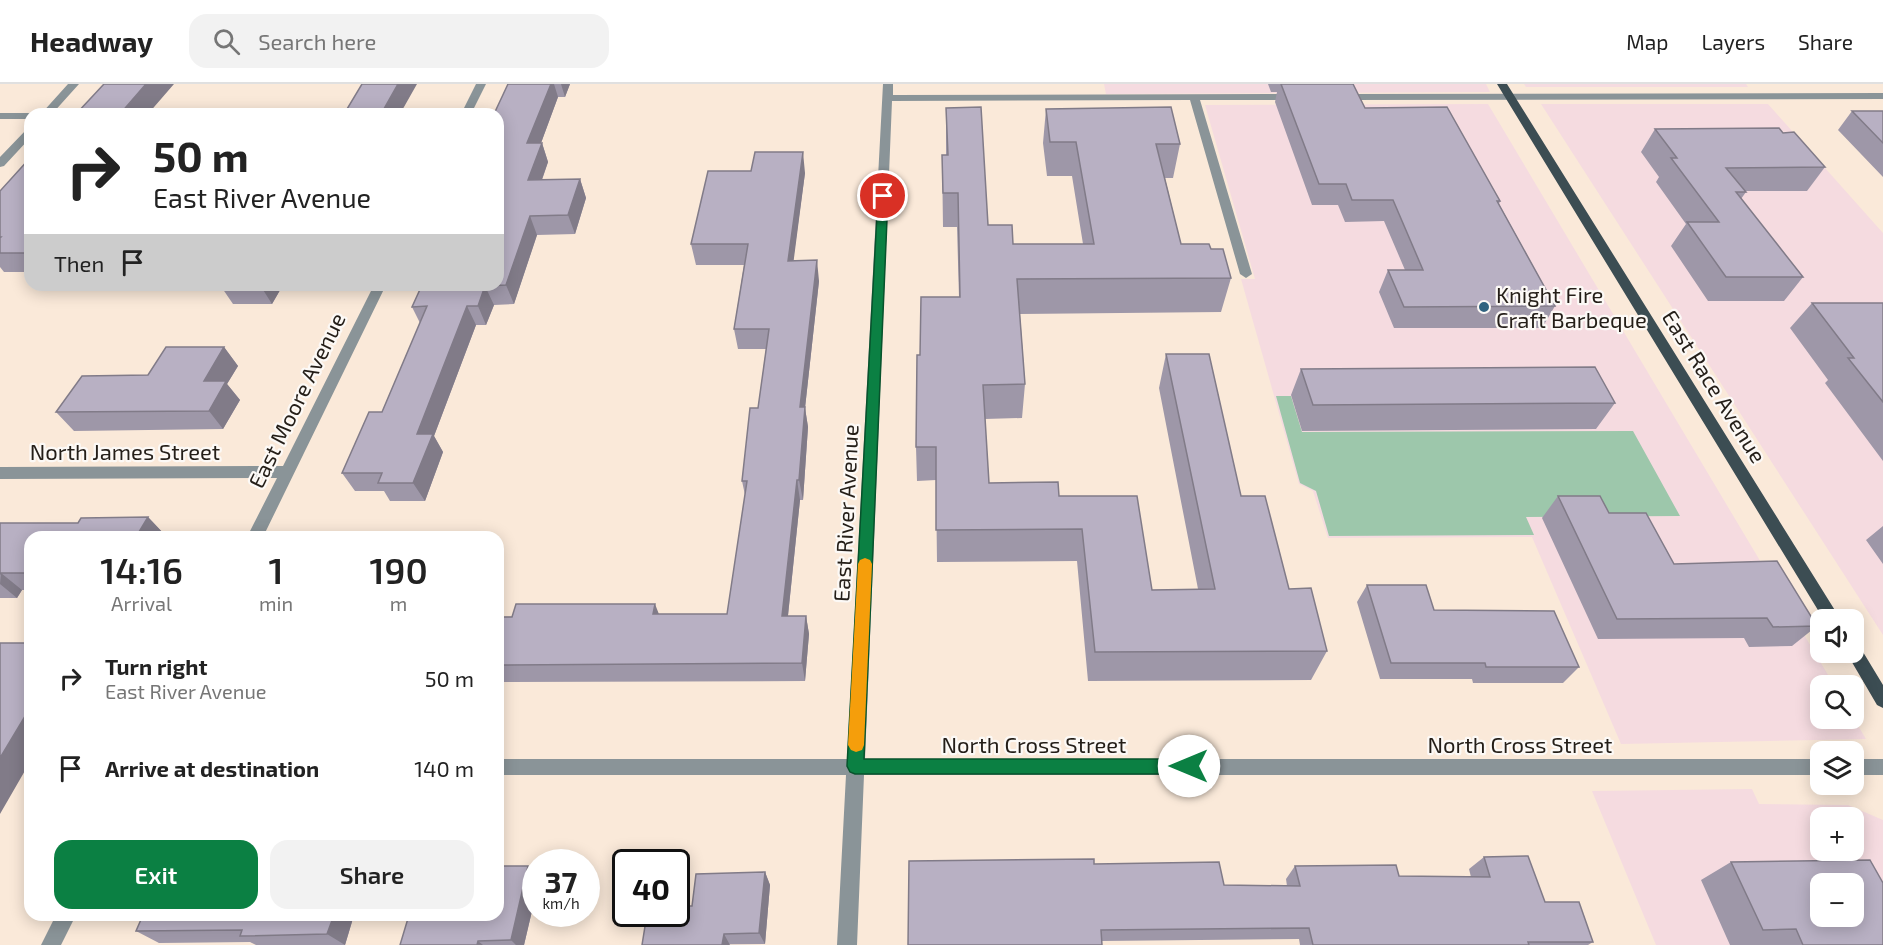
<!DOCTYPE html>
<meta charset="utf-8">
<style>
body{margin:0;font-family:"Exo 2",sans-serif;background:#f2f2f2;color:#222;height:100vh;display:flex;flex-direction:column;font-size:22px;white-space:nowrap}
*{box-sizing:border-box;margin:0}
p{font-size:20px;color:#767676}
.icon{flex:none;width:33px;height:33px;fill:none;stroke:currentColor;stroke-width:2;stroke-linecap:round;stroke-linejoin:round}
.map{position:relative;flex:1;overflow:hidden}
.panel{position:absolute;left:24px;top:447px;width:480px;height:390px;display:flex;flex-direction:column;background:#fff;border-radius:18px;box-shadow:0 3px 15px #0003}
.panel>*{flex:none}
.top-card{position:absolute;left:24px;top:24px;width:480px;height:183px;border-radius:18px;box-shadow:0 3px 15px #0003;background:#fff;color:#222;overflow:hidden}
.fabs{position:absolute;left:1810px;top:525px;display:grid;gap:12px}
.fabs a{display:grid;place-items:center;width:54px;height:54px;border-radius:12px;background:#fff;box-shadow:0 3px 15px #0003;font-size:30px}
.speed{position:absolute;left:522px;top:765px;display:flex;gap:12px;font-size:30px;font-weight:700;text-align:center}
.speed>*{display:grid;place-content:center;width:78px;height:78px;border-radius:50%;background:#fff;box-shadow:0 3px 15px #0003;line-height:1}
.speed small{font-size:15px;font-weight:400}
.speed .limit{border:3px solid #111;border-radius:9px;background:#fff;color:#111}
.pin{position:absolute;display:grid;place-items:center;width:51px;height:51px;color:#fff;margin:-26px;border:3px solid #fff;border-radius:50%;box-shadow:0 2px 6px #0007}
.me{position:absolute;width:66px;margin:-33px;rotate:270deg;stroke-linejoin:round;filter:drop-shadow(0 0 4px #0008)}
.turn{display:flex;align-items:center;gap:21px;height:126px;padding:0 30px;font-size:27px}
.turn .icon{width:78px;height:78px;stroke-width:2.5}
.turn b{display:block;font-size:42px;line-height:51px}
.then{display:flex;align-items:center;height:57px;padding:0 30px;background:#0003;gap:12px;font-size:22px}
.eta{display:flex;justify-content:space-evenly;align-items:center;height:102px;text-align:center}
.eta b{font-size:36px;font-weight:600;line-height:42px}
.button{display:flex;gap:12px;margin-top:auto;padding:12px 30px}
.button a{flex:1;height:69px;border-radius:18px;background:#0b8043;color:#fff;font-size:24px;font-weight:600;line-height:69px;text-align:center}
.button a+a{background:#f2f2f2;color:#222}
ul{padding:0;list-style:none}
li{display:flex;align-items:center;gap:18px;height:90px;padding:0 30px}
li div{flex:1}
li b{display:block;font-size:22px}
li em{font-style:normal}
header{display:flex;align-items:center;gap:36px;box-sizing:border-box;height:84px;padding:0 30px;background:#fff;border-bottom:2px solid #e0e0e0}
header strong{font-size:28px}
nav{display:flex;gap:33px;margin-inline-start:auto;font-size:21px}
.search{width:420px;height:54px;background:#f2f2f2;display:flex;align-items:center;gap:15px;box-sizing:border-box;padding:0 21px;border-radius:18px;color:#767676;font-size:22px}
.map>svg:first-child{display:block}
</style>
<header>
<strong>Headway</strong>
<div class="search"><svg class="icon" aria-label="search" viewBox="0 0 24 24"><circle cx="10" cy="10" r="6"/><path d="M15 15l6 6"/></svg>Search here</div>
<nav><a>Map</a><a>Layers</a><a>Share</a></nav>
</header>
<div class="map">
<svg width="1883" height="861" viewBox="0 0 1883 861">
<rect width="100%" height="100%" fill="#fae9d9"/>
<!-- commercial -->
<path fill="#f5dbe0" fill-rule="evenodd" d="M1104,0H1486L1490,8L1106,10Z
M1524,0H1746L1748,3H1526Z
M1488,20L1834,601L1821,602V634L1854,635L1866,655L1621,660L1532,453L1328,454L1313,407L1299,400L1241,195H1255L1205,21Z
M1541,20H1768L1883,149V551Z
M1752,705L1759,720L1848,721L1883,736V861H1656L1592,707ZM1821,734H1854V766H1821ZM1821,800H1854V832H1821Z"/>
<!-- green -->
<path fill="#9dc7ab" d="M1276,312H1291L1302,348L1633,347L1680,432L1526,433L1534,451L1329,452L1316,407L1300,399Z"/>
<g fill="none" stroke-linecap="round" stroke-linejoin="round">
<!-- minor -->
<path fill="#8a9498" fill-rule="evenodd" d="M68,0H79L52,30H41Z
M476,0H486L471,30H461Z
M883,0H893V11L1295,10L1300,13L1295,16H1200L1252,190L1246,194L1240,190L1190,16L892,17L865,675H1821V691H864L857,861H837L846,691H498V675H847Z
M1883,9V15L1340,16L1335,13L1340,10Z
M0,29H30L34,30H30V35H0Z
M30,45V54L4,82L0,83V73L26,46Z
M374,201H386L263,453H247L277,394L0,395V383L283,382Z
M1854,675H1883V691H1854Z
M56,831H76L61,861H41Z"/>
<!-- major -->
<path fill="#3c4d53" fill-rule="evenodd" d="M1497,0H1507L1841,536H1824Z
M1854,561L1860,563L1883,601V624L1877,621L1846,568H1854Z"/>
</g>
<!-- wall -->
<path fill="#9e97a8" d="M508,0H570L565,13H558L541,59H542L548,78L542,96L580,95L586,114L575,150L537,151L514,220L494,221L486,241H476L434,352L443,368L425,417H390L384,407H355L342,389L382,328L420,239L412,223L422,201H498Z
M1268,0H1353L1365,24L1500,117L1499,120L1555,222L1542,244H1394L1379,208L1388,186H1405L1384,137L1345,138L1338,121H1312L1275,18L1277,8H1271Z
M946,24L988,141L1013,160H1083L1072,92H1047L1043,59L1046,25L1180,60L1173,94H1165L1181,160L1211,165L1231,194L1221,228L1020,230L1025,300L1022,334L985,335L989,399L1059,412L1152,506L1198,505L1159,304L1166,270L1289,505L1327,567L1311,596L1088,597L1077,477L937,478L936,396L917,397L916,363L920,271L959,213L957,143H943L942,71H946Z
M1852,27H1883V93L1838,46Z
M1655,45L1783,49L1825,83L1807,107H1745L1746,108L1741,115L1803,193L1784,217H1708L1671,162L1686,140L1656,98L1659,93L1641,68Z
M30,74V188H4L0,183V107Z
M751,87L805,89L793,177L819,197L805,324L808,343L803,416H800L788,532H806L809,550L805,597L498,598V533L658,530H727L745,411L742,397L758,324L766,265H738L734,245L744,181H696L691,160Z
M220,201H283L272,220H233Z
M1812,219H1883V377L1825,299L1828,296L1790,244Z
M224,263L238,282L227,300L240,316L223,345L74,347L56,328L148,291Z
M1301,285L1615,319L1596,345L1302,347L1291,311Z
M1558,412L1609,429L1674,480L1817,542L1792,562L1749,563L1744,554L1598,555L1542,434Z
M148,433L165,451L164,453H30V506H22L17,514H0V439H78Z
M1883,442V480L1866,456Z
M1367,501L1434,526L1579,583L1563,599H1473L1472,595H1380L1357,518Z
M1484,773L1545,818L1593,858L1588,861H1300L1299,855L1102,857L1094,780L1224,801L1287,802L1286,795L1295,782L1399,792L1471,793L1469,785Z
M1731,778L1883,861H1730L1701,796Z
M765,788L770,801L765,860L642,861L692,822Z
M536,810L524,861H400Z
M354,831L345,861H256L250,858L159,859L136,847Z"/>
<!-- shaded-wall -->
<path fill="#817b88" d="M146,0H174L148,30H120Z
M398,0H417L400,30H381Z
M551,0H554L558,13L534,78L527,59Z
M561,0H570L565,13Z
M542,59L548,78L535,115L528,96Z
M803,68L805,89L791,197L788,177Z
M580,95L586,114L575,150L568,131Z
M530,132L537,151L514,220L506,201Z
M817,176L819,197L805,324L808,343L803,416L799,396L800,323Z
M260,201H283L272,220Z
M485,202L494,221L486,241L478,222Z
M467,222L476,241L434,352L443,368L425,417L413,399L417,350Z
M224,263L238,282L227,300L240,316L223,345L209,327L204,297Z
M797,396L800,416L786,550L782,532Z
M148,433L165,451L164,453H136Z
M1,489L22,506L17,514L0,500Z
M655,520L662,538L653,530Z
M806,532L809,550L805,597L802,579Z
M30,624V678L0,730V674Z
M528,782L536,791V810L524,861H516L511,856Z
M765,788L770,801L765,860L759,849Z
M334,831H354L345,861L327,850Z
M724,850L730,861H722Z
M478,857L483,861H477Z"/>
<!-- building -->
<path fill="#b8b0c3" stroke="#817b88" stroke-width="1.5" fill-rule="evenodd" d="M104,0H146L120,30H76Z
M362,0H398L381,30H344Z
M508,0H551L527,59H542L528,96L580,95L568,131L530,132L506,201L485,202L478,222H467L417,350H433L413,399H378L382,389H342L369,328H382L427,222L412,223L422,201H498V30H494Z
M1281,0H1353L1365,24L1447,23L1500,117H1497L1555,222L1404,223L1388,186H1423L1393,116H1352L1346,100H1319Z
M981,23L988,141H1012L1013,160H1094L1076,58H1050L1046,25L1171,23L1180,60H1156L1181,160H1209L1211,165H1223L1231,194L1017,195L1025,300L983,301L989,399L1058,398L1059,412H1137L1152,506L1215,505L1166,270H1209L1241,412H1265L1289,505L1311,504L1327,567L1095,568L1082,445L936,446V363H916L917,271H920L921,213H960L958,109H943L942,71H948L946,24Z
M1852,27H1883V59Z
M1779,44L1783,49L1794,48L1825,83L1726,84L1746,108H1736L1803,193H1726L1687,138H1719L1671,74H1677L1655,45Z
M755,68H803L788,177L817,176L800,323H805L799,396H797L782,532H806L802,579L498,581V533H512L516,520H655L653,530H727L747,397H742L750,324H758L769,245H734L748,160H691L708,87H751Z
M30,74V137L28,140H30V169H0V154L1,153H0V107Z
M1812,219H1883V318L1848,274H1854Z
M166,263H224L204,297H226L209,327L56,328L82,292L148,291Z
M1595,283L1615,319L1313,321L1301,285Z
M1558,412H1600L1609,429H1646L1674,480L1777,477L1817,542L1773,543L1767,534L1617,535Z
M148,433L136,453H30V489H1L0,490V439H78L81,434Z
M1367,501H1426L1434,526L1554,527L1579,583H1486L1485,579H1391Z
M0,559H30V624L0,674Z
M1528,772L1545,818H1579L1593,858H1528L1529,861H1313L1309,844L1101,846L1102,861H908L909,777L1094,775V780L1219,778L1224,801L1300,802L1295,782L1396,781L1399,792L1490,793L1484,773Z
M1870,776L1883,799V861H1803L1796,845L1763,846L1731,778ZM1821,800H1854V832H1821Z
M498,782H528L511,856L478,857L477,861H400L409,831H498Z
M765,788L759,849L724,850L722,861H642L647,830H676V822H692L696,790Z
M143,831H334L327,850L240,852L242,846L136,847Z"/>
<!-- route -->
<path fill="#0b8043" stroke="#07532c" stroke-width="1.5" d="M883,109L888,112L864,675H1189L1195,677L1197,682L1195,688L1189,690H855L850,688L847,682L878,112Z"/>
<!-- slow -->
<path fill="#f59e0b" d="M865,474L870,476L872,480L864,661L862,666L856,668L851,666L848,661L858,480L860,476Z"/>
<!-- markers -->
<circle fill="#2f627f" stroke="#fcf9f6" stroke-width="2" cx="1484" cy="223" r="6"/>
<g text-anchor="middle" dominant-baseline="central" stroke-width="4.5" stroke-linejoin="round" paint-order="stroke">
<!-- poi labels -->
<g font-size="22" fill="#241e18" stroke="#fcf9f6" text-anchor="start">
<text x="1496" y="210">Knight Fire<tspan x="1496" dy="25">Craft Barbeque</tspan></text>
</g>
<!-- street labels -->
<g font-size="22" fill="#241e18" stroke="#fcf9f6">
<text transform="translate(1715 302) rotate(58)">East Race Avenue</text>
<text transform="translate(296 316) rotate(-64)">East Moore Avenue</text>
<text x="125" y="367">North James Street</text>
<text transform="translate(845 429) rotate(-87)">East River Avenue</text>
<text x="1034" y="660">North Cross Street</text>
<text x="1520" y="660">North Cross Street</text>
</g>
</g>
</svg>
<div class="fabs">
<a><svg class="icon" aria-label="sound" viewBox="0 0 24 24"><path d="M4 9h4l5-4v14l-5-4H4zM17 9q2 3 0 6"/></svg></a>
<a><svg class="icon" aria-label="search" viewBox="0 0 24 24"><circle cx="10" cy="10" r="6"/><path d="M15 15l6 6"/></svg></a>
<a><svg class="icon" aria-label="layers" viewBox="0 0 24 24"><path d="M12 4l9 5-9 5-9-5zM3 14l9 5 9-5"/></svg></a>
<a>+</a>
<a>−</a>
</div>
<div class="speed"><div>37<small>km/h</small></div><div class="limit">40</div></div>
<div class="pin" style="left:883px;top:112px;background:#d93025"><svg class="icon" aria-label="arrive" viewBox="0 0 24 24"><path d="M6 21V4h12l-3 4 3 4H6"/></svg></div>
<svg class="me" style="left:1189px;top:682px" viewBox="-20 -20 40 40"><circle r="19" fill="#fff"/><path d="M0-13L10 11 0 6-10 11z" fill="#0b8043"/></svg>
<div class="top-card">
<div class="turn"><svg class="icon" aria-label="right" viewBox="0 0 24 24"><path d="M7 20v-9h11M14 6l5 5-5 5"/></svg><div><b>50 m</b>East River Avenue</div></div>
<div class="then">Then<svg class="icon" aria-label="arrive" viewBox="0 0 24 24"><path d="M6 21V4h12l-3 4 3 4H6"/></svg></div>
</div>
<section class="panel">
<div class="eta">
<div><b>14:16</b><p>Arrival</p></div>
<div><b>1</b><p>min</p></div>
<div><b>190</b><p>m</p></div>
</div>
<ul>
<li><svg class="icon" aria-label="right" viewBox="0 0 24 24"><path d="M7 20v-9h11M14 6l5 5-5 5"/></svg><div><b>Turn right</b><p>East River Avenue</p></div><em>50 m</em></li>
<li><svg class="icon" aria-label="arrive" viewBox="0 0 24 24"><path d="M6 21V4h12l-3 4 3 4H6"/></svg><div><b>Arrive at destination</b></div><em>140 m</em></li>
</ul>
<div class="button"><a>Exit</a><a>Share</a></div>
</section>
</div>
